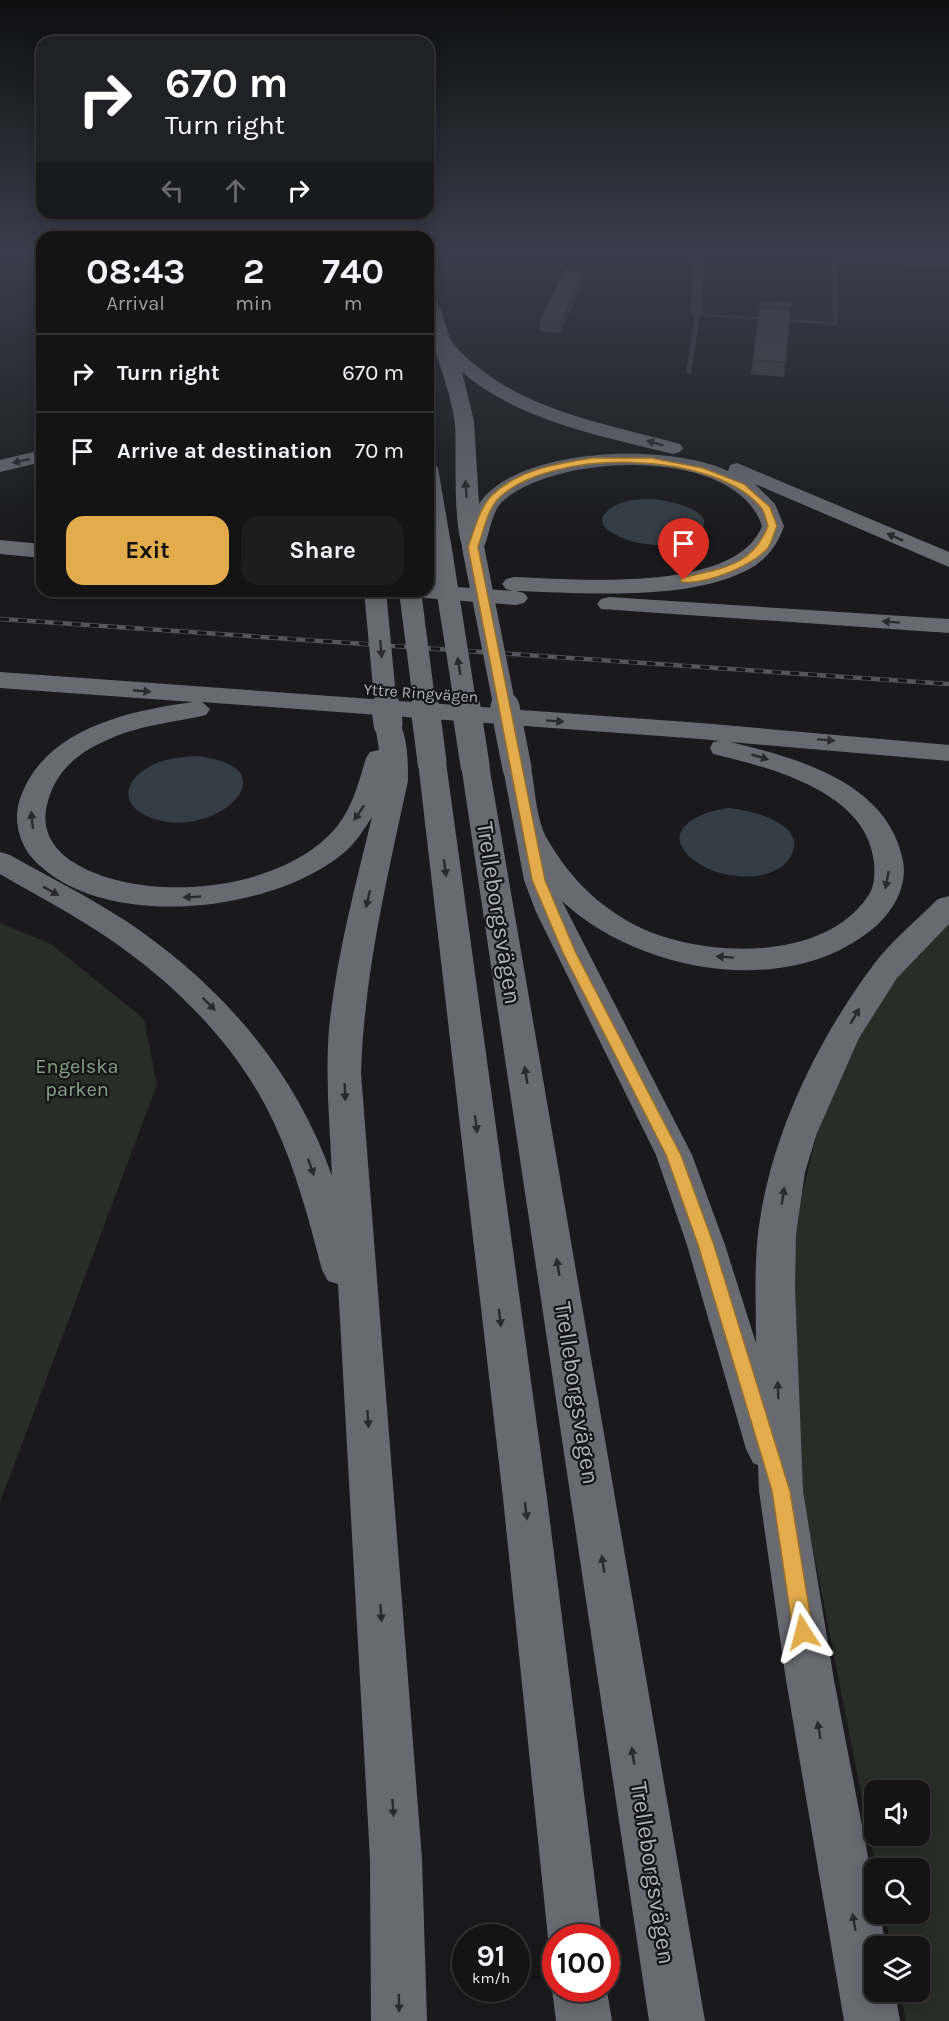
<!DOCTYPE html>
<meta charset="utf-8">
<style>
body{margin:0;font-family:Karla,sans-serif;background:#1d1d1e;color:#f1f3f6;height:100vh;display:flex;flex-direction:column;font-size:22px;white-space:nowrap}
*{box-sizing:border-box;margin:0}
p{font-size:20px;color:#9d9ea0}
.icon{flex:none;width:33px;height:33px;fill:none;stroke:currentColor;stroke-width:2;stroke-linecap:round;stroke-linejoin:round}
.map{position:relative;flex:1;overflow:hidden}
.sheet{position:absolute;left:36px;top:231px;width:398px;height:366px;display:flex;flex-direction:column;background:#141415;border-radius:18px;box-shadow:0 3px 15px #0003,0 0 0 2px #333334}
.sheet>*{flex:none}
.banner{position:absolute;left:36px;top:36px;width:398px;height:183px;border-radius:18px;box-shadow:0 3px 15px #0003,0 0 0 2px #333334;background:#202124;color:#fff;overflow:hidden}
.buttons{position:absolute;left:864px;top:1780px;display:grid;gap:12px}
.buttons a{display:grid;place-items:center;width:66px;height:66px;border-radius:12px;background:#141415;box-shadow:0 3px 15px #0003,0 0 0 2px #333334;font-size:30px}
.speed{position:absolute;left:452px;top:1924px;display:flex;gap:12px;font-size:30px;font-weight:700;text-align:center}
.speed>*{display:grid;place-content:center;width:78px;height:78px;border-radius:50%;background:#141415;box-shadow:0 3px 15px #0003,0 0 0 2px #333334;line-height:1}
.speed small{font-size:15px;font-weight:400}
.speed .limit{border:9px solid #d22;background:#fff;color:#111}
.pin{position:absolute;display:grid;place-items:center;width:51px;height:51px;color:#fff;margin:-62px -26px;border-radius:50% 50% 50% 0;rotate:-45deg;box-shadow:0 0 6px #0007}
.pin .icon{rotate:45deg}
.me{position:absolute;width:66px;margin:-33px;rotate:351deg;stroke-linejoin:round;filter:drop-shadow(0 0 4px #0008)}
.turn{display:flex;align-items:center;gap:21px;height:126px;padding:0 30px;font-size:27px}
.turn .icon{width:78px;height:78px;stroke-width:2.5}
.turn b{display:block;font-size:42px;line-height:51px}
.lanes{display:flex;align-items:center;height:57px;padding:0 30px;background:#0003;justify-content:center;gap:30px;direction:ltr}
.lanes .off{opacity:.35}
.eta{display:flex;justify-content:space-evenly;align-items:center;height:102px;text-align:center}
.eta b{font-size:36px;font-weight:700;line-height:42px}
.action{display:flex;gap:12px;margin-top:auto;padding:12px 30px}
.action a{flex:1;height:69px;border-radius:18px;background:#e2ab4b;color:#111;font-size:24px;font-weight:700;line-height:69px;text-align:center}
.action a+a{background:#1d1d1e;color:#f1f3f6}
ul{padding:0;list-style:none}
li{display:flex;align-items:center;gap:18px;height:78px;padding:0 30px;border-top:2px solid #333334}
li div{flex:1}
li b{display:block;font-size:22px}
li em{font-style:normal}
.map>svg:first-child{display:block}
</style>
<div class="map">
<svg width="949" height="2021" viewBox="0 0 949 2021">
<rect width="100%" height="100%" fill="#1a1a1c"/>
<!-- green -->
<path fill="#262e27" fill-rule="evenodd" d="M949,921V2021H906L900,1992H920V1947H891L885,1914H920V1869H876L803,1498L789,1365L796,1219L818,1130L852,1045L903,967ZM874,1791H920V1836H874Z
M0,923L51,944L144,1019L157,1085L0,1502Z"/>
<!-- water -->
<path fill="#343d44" d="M654,499C665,500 720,510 700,532C681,554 620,546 603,525L602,518C612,500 635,499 654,499Z
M195,756C297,766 215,842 151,818C113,803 128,774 159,762C171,758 183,757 195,756Z
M729,808C749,810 809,823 791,856C774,886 717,879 695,861C656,831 700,811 729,808Z"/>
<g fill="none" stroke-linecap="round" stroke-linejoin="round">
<!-- service -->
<path fill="#3b3c40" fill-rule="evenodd" d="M832,255H838V325L700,316L691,373L686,374L695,313L833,322Z"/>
<!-- minor -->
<path fill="#3b3c40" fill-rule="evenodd" d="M693,255H703V314L697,317L691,314Z"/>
<!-- tertiary -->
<path fill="#3b3c40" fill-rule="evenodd" d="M827,255H876L949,261V269L834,259Z"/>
<!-- motorway -->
<path fill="#686a71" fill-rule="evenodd" d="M428,296C444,300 444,330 453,343C461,354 475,365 487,374C542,414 615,426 680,444L683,448L680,452L673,454C602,436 519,421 462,372L474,421L479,504C517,446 670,443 728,471L730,465L737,463L949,552V567L755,484L775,504L784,526C778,544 768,558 751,568C692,602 583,593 516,591L524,593L528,598L524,603L516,605L397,596L393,591H428V585L513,591L506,589L502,584L506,579L514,577C575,579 736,594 762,526C736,445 556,453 503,501C489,514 491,537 481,552H465C452,532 457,453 455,425C451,382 423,336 428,296Z
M42,450V462L0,472V460Z
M428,462L435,464L438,468L451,544L448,549H432L428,534Z
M0,540L42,544V558L0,554Z
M609,597L949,619V633L601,609L597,604L601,599Z
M0,672L701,723L949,745V761L730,742C797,758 888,782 903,861C908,888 891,915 870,931C784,999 638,972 562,901L692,1155L725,1245L756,1343C756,1307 754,1270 758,1234C769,1139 817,1040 874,964C892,940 917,920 938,899L949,896V924L897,978L859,1038L817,1133L805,1172L796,1234L795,1288L803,1491L834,1680L874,1888V1914H880L886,1947H874V1992H895L900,2021H844L786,1680L759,1491L758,1465L753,1463L746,1449L687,1245L656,1155L536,912L524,880L503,768L507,762L517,760L527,762L531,768C535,788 536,816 545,835C566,873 594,903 633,924C697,958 823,964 868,896C876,885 875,868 873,856C862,791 769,767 713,754L710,748L713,742L720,741L701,739L202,702L210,709L206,715C172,723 138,725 105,741C78,753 56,771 48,801C40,827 51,848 73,862C142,906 286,892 338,825C353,806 359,781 366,758L370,752L379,750L375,724L379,718L388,716L397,718C408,735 408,762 408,781C387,878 364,974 361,1073L422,1859L427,2021H371L370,1859L338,1284L328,1281L322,1270C309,1220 296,1170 274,1123C238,1045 173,981 102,934C69,912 34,894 0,874V852L10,855C49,877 89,897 126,921C219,983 295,1069 332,1176C330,1127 325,1078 329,1029C336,958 355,887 372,817C364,829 357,841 347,850C278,912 109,932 38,864C21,849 13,824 19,802C41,730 126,711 193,702L0,688Z
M432,754L442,756L446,762L547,1498L602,1938H555V1955L548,1938L503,1498L418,762L422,756Z
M475,757L485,759L489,765L705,2021H649L461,765L465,759Z
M555,1982V1989H606V1985L612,2021H556L552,1989Z"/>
<defs>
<path id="rail" d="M0,619L949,684"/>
</defs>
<!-- rail casing -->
<use href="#rail" stroke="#54565b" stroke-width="4.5"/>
<!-- rail -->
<use href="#rail" stroke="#151517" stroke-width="3" stroke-dasharray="9" stroke-linecap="butt"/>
<!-- motorway-bridge-far1 -->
<path stroke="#686a71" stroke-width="22" d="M440,544L466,708
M473,547L505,708
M375,591L386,708
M410,591L425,708"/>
<!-- motorway-bridge -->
<path stroke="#686a71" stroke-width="29" d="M386,707L388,724
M425,707L432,762
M466,707L475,765
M505,707L517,768"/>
</g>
<!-- wall -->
<path fill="#3f4043" d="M582,285L560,333L540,331V321Z
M761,301L791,303L784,377L751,374Z"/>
<!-- shaded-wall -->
<path fill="#333437" d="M582,275V285L560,333V322Z"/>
<!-- building -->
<path fill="#494a4e" stroke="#333437" stroke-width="1.5" d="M566,267L582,275L560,322L540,321Z
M761,301L791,303V307L761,305Z
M760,308L790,310L786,362L753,360Z"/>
<!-- one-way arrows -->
<defs><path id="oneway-solid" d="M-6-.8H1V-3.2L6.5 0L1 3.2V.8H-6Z" transform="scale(1.5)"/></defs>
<g fill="#2a2a2e">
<use href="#oneway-solid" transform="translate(655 443) rotate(-163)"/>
<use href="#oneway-solid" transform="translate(21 461) rotate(167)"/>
<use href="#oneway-solid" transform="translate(466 489) rotate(-94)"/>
<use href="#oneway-solid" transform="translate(895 537) rotate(-156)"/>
<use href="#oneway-solid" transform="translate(891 622) rotate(-176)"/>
<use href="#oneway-solid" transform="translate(381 649) rotate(85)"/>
<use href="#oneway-solid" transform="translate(459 666) rotate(-99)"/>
<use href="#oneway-solid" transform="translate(142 691) rotate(5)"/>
<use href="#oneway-solid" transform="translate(555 721) rotate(4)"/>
<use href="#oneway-solid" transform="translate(826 740) rotate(4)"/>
<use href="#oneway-solid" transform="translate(760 757) rotate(16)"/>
<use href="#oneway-solid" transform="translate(359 813) rotate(124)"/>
<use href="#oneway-solid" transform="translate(32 820) rotate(-96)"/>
<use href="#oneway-solid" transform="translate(445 868) rotate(83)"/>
<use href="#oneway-solid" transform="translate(887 880) rotate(101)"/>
<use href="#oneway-solid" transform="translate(51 891) rotate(29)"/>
<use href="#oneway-solid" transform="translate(192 897) rotate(177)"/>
<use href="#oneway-solid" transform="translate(368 899) rotate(103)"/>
<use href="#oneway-solid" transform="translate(725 957) rotate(-176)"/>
<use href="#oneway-solid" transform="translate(209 1004) rotate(45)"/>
<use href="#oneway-solid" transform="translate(855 1016) rotate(-60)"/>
<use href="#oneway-solid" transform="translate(526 1075) rotate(-99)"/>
<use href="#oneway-solid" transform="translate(345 1092) rotate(88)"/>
<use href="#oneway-solid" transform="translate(476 1124) rotate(83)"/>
<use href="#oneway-solid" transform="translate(311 1167) rotate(70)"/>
<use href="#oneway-solid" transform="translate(783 1196) rotate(-81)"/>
<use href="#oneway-solid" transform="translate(558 1267) rotate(-99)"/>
<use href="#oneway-solid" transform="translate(500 1318) rotate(83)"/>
<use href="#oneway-solid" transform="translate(778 1390) rotate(-92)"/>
<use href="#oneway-solid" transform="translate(368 1419) rotate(86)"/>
<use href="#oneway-solid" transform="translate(526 1511) rotate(83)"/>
<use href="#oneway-solid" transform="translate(603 1564) rotate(-99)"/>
<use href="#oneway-solid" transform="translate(381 1613) rotate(86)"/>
<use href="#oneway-solid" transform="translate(819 1730) rotate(-100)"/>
<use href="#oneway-solid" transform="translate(633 1756) rotate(-99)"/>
<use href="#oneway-solid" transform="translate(393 1808) rotate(86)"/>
<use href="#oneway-solid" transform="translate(854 1922) rotate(-100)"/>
<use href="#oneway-solid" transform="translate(399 2003) rotate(89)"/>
</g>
<!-- sky -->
<linearGradient id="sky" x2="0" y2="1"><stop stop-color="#0e0e0f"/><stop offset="0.47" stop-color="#383e4b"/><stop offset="1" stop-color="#383e4b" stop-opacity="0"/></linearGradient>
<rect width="949" height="538" fill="url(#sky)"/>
<!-- route -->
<path fill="#e2ab4b" stroke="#936f31" stroke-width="1.5" d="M593,458H651L703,468L744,484L770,507L777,526C774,533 772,542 768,548C751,567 705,585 681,582V578C720,568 751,568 768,526C766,521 765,514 762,509C717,450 548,447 497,500C487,512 483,533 478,547L545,880L576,953L681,1155L714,1245L790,1491L813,1632L810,1639L803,1642L796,1639L793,1632L772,1491L698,1245L666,1155L563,953L532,880L468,547C474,531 479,509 491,496C517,470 558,463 593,458Z"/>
<g text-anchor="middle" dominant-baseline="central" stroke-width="4.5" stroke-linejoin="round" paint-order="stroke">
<!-- far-street labels -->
<g font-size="16" fill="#aeb2ba" stroke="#151517">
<text transform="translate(421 693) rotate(4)">Yttre Ringvägen</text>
</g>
<!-- park labels -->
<g font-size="20" fill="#86a387" stroke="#151517">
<text x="77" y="1066">Engelska<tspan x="77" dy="23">parken</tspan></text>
</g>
<!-- near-street labels -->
<g font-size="24" fill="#aeb2ba" stroke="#151517">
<text transform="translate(499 913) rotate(81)">Trelleborgsvägen</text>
<text transform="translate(577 1393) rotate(81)">Trelleborgsvägen</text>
<text transform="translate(653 1873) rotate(81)">Trelleborgsvägen</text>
</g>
</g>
</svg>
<div class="buttons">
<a><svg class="icon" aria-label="sound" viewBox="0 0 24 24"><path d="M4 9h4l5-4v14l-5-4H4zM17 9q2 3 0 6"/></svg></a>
<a><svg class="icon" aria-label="search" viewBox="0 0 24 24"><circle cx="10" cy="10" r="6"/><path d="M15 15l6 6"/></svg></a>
<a><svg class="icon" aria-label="layers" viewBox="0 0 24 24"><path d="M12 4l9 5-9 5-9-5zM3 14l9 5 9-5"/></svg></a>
</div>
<div class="speed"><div>91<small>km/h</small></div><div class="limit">100</div></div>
<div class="pin" style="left:684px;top:580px;background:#d93025"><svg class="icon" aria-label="arrive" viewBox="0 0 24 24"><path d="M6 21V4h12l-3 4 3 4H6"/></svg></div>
<svg class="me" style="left:803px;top:1632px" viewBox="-20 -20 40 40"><path d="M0-17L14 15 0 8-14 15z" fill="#e2ab4b" stroke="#fff" stroke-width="4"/></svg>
<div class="banner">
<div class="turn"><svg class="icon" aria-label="right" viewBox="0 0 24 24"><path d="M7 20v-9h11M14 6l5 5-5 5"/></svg><div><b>670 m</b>Turn right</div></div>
<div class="lanes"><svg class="icon off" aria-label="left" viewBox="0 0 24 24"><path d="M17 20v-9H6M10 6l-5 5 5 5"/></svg><svg class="icon off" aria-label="ahead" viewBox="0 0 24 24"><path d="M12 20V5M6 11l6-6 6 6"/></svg><svg class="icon" aria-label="right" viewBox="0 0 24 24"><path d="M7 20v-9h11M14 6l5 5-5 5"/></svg></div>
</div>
<section class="sheet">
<div class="eta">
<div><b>08:43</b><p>Arrival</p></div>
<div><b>2</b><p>min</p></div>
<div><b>740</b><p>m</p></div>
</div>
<ul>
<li><svg class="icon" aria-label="right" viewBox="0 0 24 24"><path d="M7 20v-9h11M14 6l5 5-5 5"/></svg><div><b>Turn right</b></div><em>670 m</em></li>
<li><svg class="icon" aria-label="arrive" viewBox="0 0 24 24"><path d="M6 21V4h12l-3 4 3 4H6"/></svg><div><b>Arrive at destination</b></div><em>70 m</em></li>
</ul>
<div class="action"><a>Exit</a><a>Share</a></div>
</section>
</div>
